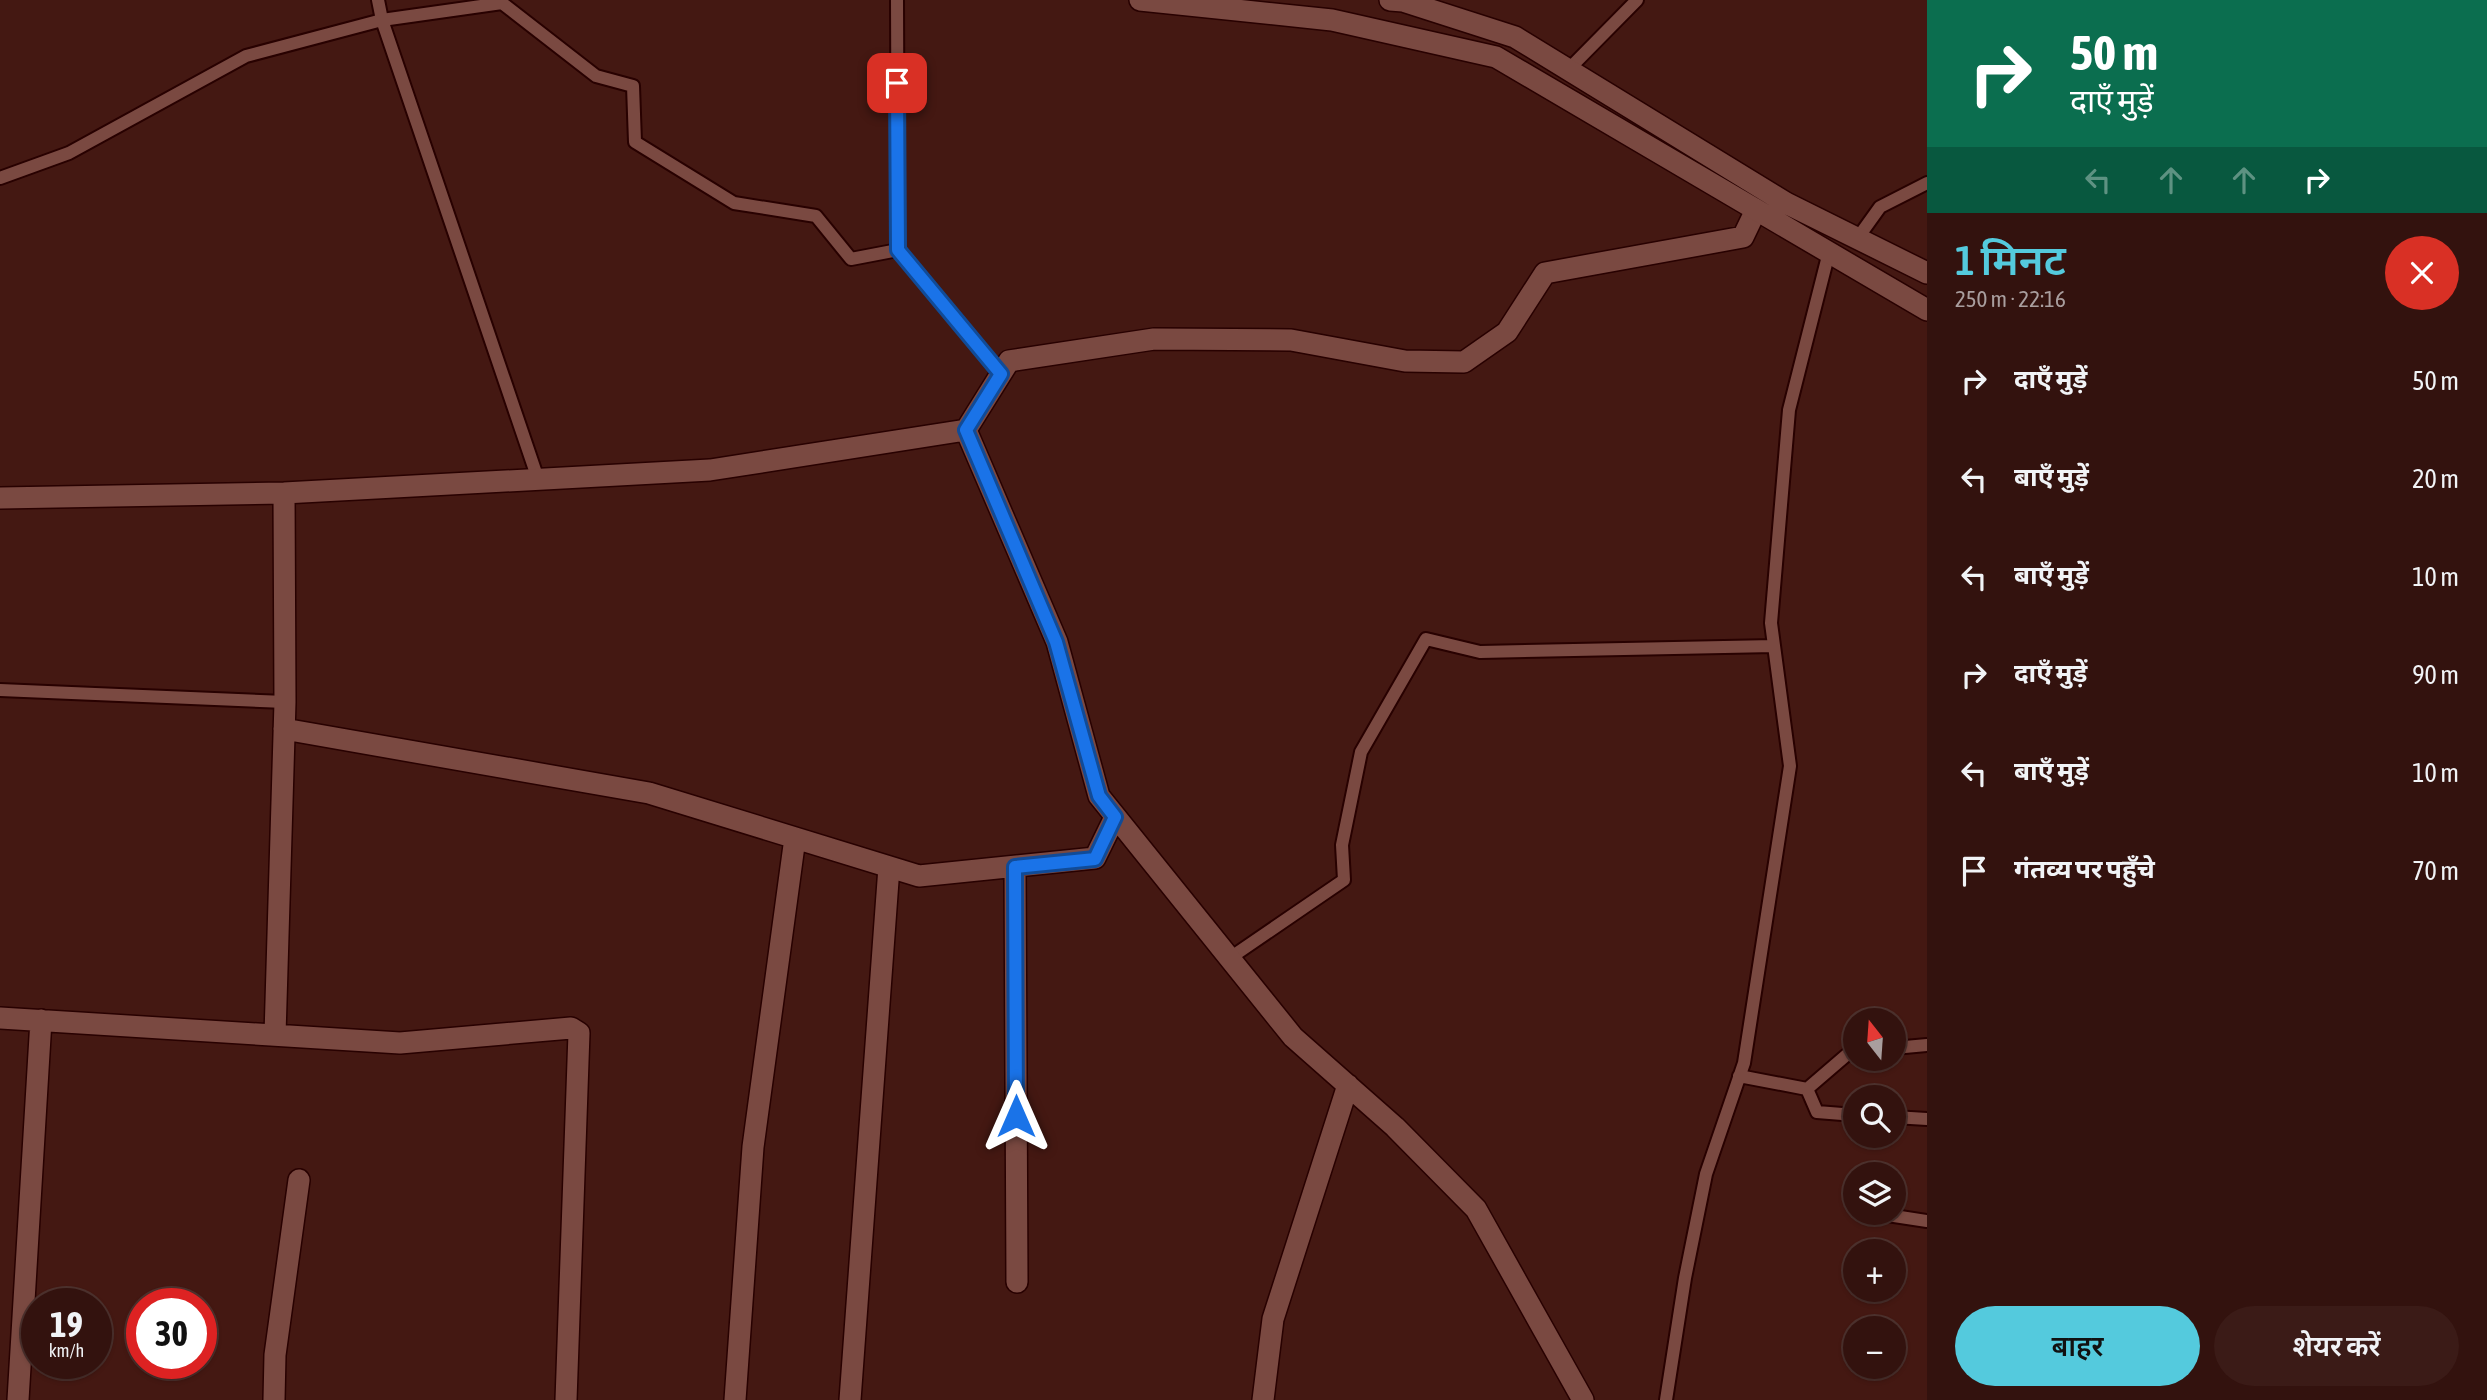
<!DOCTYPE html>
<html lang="hi">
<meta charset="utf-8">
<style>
body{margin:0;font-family:"Asap Condensed","Noto Sans Devanagari",sans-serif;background:#3b1b17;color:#f1f3f6;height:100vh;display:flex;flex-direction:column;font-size:26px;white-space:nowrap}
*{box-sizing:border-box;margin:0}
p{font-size:23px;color:#a99e9e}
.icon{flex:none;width:38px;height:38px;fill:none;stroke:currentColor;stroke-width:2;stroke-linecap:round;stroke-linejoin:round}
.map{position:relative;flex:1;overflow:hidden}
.drawer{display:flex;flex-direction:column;background:#33120e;width:560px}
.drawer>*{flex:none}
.top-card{background:#0b6e4f;color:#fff;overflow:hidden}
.needle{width:46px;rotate:343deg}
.fabs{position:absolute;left:1843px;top:1008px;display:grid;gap:14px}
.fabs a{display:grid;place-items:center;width:63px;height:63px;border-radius:50%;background:#33120e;box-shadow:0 2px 5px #0004,0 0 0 2px #4e322e;font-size:35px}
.speed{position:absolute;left:21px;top:1288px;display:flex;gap:14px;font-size:35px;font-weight:700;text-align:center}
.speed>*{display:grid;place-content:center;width:91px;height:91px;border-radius:50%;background:#33120e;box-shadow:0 2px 5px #0004,0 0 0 2px #4e322e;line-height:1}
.speed small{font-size:18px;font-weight:400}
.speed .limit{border:10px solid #d22;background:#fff;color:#111}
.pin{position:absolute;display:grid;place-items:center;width:60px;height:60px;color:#fff;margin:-30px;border-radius:14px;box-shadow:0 4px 10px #0006}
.me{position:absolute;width:77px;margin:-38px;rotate:0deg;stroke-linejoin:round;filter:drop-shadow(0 0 5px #0008)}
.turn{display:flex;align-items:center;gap:24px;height:147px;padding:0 28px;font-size:32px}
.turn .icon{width:91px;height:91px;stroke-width:2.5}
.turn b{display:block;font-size:49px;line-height:60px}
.lanes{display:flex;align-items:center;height:66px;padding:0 28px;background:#0003;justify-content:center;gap:35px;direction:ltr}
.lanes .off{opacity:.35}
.round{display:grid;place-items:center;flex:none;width:74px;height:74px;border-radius:37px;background:#3b1b17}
.headline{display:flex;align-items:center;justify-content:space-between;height:119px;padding:0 28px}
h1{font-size:42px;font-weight:600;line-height:52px;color:#54cadd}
.cta{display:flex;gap:14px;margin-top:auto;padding:14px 28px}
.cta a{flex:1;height:80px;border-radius:42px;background:#54cadd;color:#111;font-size:28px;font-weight:600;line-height:80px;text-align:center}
.cta a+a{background:#3b1b17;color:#f1f3f6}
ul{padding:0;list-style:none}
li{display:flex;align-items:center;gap:21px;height:98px;padding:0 28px}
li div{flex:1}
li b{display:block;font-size:26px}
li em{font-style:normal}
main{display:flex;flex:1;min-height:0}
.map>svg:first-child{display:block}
</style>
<main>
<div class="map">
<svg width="1927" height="1400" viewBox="0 0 1927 1400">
<rect width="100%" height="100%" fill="#441812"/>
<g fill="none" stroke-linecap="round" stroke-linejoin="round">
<defs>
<path id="service" d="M378,0L382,20L538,479
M897,0L898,250L1001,374
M1568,70L1637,0
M0,178L69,153L246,56L382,20L502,3L596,76L633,86L635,142L734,203L816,216L851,259L898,250
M1857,239L1880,207L1927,183
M0,690L285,702
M1230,958L1344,880L1342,845L1361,752L1426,639L1480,652L1774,646
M1894,1048L1927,1045
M1739,1076L1807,1089L1817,1112L1855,1115
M1807,1089L1850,1052L1855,1051
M1894,1117L1927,1119
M1881,1214L1927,1221
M1666,1400L1685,1278L1706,1174L1744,1063L1790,766L1771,623L1789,410L1829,252"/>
<path id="minor" d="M966,430L1057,642L1099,796L1293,1037L1395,1127L1476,1209L1583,1400
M0,498L284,493L710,470L966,430L1009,361L1154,339L1291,340L1405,361L1464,362L1507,332L1545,273L1743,237L1756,210
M284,729L649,793L919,876L1095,858L1115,817
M1015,867L1017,1282
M0,1018L400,1043L571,1028L579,1033L566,1400
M275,1035L285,702L284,493
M18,1400L41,1020
M274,1400L275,1355L299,1180
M735,1400L753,1147L795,838
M850,1400L889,867
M1263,1400L1273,1319L1348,1085"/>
<path id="tertiary" d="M1140,0L1332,20L1496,57L1927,310
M1390,0L1403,1L1515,37L1786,203L1927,273"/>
</defs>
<!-- service casing -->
<use href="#service" stroke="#280100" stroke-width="16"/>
<!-- minor casing -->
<use href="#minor" stroke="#280100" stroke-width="24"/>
<!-- tertiary casing -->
<use href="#tertiary" stroke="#280100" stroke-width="24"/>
<!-- service -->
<use href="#service" stroke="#7a4941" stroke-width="12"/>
<!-- minor -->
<use href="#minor" stroke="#7a4941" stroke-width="21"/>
<!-- tertiary -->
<use href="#tertiary" stroke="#7a4941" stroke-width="21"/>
</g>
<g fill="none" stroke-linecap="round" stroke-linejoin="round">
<defs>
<path id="route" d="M897,83L898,250L1001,374L966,430L1056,642L1099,796L1115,817L1095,859L1015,867L1016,1116"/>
</defs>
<!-- route casing -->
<use href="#route" stroke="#114b97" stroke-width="18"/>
<!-- route -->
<use href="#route" stroke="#1a73e8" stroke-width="12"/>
</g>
</svg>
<div class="fabs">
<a><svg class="needle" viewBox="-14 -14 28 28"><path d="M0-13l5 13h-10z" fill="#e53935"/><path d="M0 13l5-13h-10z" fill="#a99e9e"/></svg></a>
<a><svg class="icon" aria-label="search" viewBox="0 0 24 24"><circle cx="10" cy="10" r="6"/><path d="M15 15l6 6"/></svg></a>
<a><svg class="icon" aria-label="layers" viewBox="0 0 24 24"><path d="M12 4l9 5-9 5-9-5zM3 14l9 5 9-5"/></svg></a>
<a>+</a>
<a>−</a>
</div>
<div class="speed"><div>19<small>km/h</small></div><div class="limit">30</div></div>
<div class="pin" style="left:897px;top:83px;background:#d93025"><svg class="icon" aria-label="arrive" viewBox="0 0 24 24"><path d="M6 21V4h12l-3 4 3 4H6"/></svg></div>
<svg class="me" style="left:1016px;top:1116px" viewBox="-20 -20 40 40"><path d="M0-17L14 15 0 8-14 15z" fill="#1a73e8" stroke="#fff" stroke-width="4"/></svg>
</div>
<section class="drawer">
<div class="top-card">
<div class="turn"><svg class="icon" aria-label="right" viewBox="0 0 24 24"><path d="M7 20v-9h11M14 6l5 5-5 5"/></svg><div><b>50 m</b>दाएँ मुड़ें</div></div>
<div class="lanes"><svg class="icon off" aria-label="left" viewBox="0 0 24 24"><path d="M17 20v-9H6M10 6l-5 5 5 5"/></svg><svg class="icon off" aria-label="ahead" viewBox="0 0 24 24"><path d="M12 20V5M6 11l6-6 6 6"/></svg><svg class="icon off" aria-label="ahead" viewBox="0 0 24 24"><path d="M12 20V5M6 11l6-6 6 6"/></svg><svg class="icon" aria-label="right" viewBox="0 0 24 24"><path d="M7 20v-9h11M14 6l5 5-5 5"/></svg></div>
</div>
<div class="headline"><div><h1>1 मिनट</h1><p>250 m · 22:16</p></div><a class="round" style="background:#d93025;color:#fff"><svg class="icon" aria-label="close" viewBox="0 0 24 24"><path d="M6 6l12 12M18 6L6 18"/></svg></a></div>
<ul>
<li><svg class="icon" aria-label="right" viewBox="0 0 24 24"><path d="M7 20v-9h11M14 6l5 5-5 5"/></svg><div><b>दाएँ मुड़ें</b></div><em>50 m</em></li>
<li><svg class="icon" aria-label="left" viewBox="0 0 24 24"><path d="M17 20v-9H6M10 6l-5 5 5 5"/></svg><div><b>बाएँ मुड़ें</b></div><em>20 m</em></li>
<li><svg class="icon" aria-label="left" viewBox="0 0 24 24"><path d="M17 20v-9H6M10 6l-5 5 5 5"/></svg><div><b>बाएँ मुड़ें</b></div><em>10 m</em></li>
<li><svg class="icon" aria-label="right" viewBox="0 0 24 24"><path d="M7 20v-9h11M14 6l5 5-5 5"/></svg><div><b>दाएँ मुड़ें</b></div><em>90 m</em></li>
<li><svg class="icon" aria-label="left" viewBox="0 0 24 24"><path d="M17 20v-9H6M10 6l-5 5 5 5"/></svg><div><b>बाएँ मुड़ें</b></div><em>10 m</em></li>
<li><svg class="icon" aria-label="arrive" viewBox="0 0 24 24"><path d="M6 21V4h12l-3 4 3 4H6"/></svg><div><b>गंतव्य पर पहुँचे</b></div><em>70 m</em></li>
</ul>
<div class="cta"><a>बाहर</a><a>शेयर करें</a></div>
</section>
</main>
